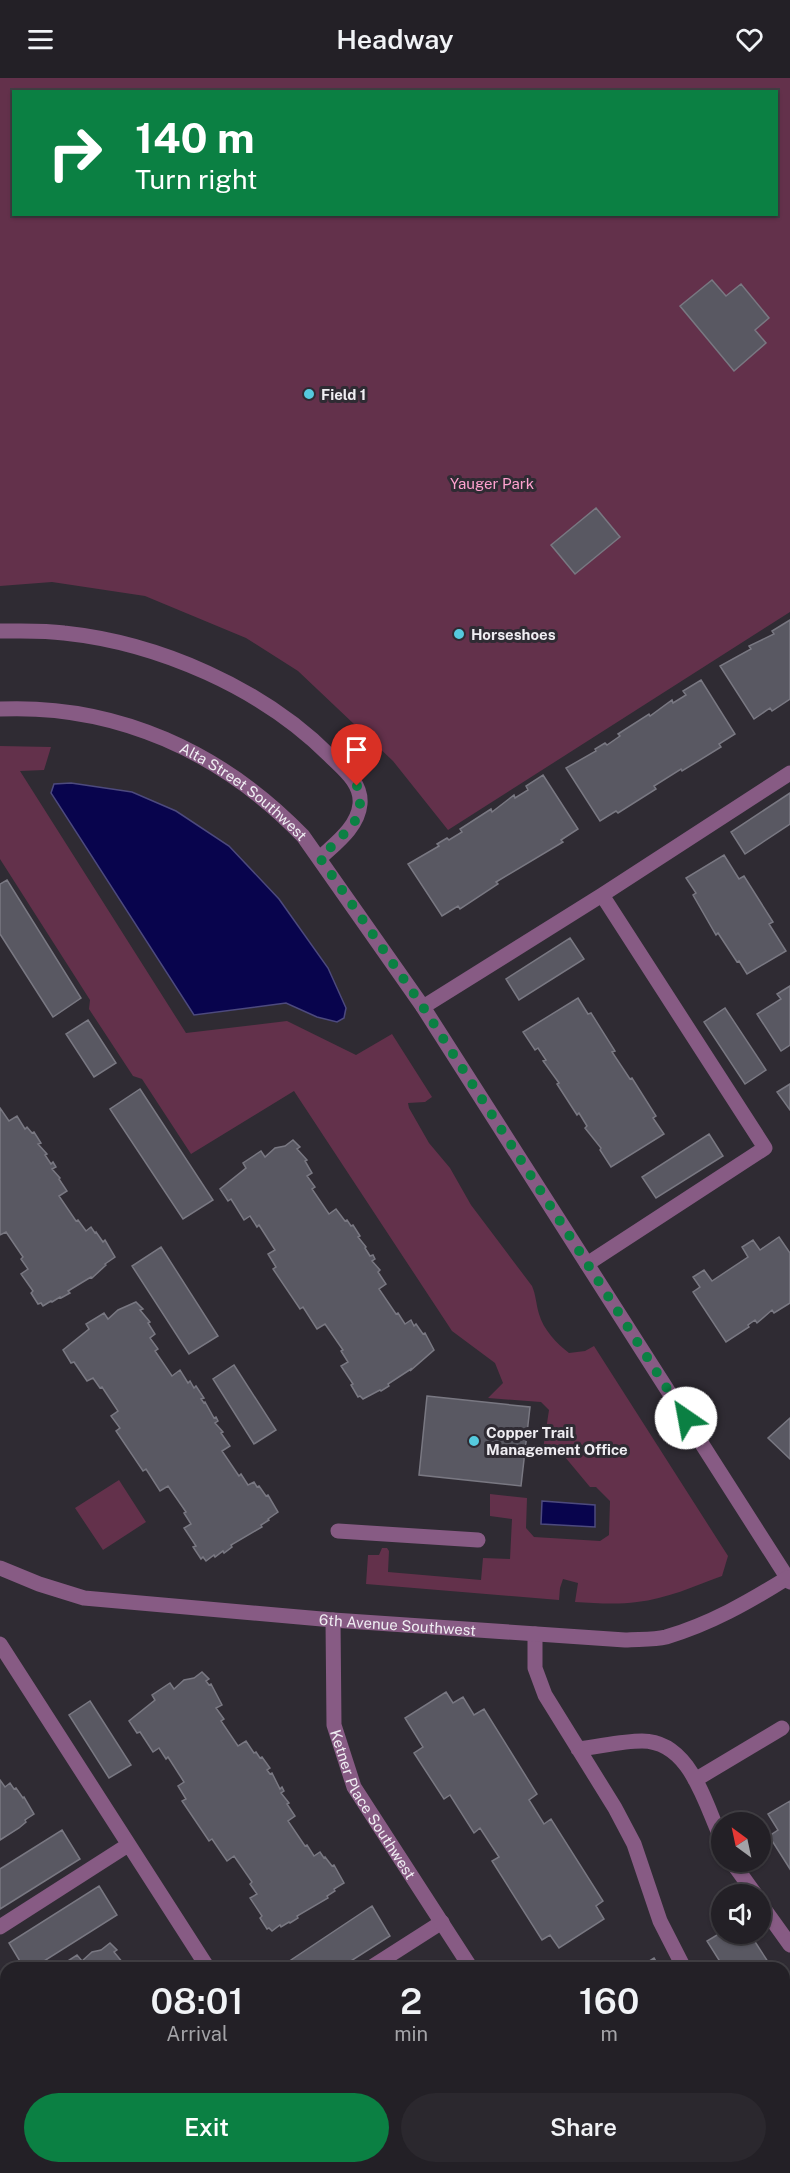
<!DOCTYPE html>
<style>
body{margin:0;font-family:"Public Sans",sans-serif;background:#2b282e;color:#f1f3f6;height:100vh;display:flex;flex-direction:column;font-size:22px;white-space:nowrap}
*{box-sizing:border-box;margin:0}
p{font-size:20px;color:#a3a3a7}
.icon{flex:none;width:33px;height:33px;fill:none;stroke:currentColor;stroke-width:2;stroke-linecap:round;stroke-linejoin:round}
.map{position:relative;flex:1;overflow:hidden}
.details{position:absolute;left:0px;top:1884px;width:790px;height:212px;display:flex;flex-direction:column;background:#232026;border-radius:18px 18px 0 0;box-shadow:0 2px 4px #0004,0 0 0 2px #403e43}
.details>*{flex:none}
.banner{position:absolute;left:12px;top:12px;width:766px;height:126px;border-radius:0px;box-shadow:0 2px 4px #0004,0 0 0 2px #403e43;background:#0b8043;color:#fff;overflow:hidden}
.needle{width:39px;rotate:327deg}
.tools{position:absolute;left:711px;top:1734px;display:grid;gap:12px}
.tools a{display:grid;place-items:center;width:60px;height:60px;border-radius:50%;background:#232026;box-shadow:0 2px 4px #0004,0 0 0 2px #403e43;font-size:30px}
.pin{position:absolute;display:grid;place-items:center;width:51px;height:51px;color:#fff;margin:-62px -26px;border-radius:50% 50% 50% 0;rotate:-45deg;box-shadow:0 0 6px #0007}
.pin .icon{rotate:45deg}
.me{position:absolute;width:66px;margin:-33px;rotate:327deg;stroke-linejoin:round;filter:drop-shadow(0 0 4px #0008)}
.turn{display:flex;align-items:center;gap:21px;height:126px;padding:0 24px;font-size:27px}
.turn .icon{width:78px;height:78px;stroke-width:2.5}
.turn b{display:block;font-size:42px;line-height:51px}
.eta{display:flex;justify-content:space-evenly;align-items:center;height:102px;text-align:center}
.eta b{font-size:36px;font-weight:600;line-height:42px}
.action{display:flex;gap:12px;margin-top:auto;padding:12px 24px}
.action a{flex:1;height:69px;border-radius:36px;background:#0b8043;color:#fff;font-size:24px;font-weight:600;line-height:69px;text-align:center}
.action a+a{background:#2b282e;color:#f1f3f6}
header{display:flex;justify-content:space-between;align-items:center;height:78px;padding:0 24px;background:#232026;font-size:27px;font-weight:600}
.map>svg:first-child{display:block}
</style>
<header><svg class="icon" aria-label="menu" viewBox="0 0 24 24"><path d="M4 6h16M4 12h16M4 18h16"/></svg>Headway<svg class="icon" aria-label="heart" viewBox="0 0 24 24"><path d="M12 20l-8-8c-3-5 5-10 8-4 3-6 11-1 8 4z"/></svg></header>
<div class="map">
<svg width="790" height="2095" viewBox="0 0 790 2095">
<rect width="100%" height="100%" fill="#2f2b33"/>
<!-- green -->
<path fill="#63314b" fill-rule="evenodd" d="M0,0H790V534L448,752L393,683L298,593L246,560L145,518L52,504L0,508ZM14,14H777V136H14Z
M0,668L51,669L44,692L20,693L186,955L287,943L356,977L392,956L432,1019L425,1024L408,1025L409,1030L429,1065L450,1090L471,1127L532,1208C536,1217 536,1226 539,1236C543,1251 557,1266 569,1275L585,1273L594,1268L728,1478L722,1498C695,1508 666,1521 637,1524C616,1527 595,1525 575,1524L578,1505L563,1501L560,1510L559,1522L366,1506L368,1477H379L382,1470H387L389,1473L388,1494L481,1502L483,1480L510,1481L512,1441L490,1438V1416L527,1420L526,1450L534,1459L600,1463L609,1457L610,1423L596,1409H590L565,1379L542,1378L549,1332L541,1324L488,1320L503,1305L495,1285L452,1253L294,1013L191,1076L142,1001L133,998L89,931L90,922L0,781Z
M119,1402L146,1444L103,1472L75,1430Z"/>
<!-- water -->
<path fill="#08044d" stroke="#4d4a7e" stroke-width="1.5" d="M71,705L132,714L176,733L229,768L279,821L328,890L346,930L344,940L337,944L317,939L286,925L194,937L51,715L54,706Z
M542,1423L595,1427V1449L541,1446Z"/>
<!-- building -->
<path fill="#595862" stroke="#797882" stroke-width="1.5" d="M712,202L726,218L741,206L769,240L755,252L766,265L734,293L680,228Z
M596,430L620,459L575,496L551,467Z
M790,542V621L772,633L770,630L754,641L720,588L751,571L749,568L774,556L772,553Z
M701,602L735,656L719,666L721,669L682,693L681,691L654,708L656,711L618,735L616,733L600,743L566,690L596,673L595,671L605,665L607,667L620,658L618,656L649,636L650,638L672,622L673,625L686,617L683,613Z
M543,697L578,751L561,762L563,764L496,804L498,806L460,831L458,828L442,838L408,786L439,768L437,766L447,760L449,762L462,754L460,751L491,731L492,734L514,717L515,720L528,712L526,708Z
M790,715V746L745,776L731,754Z
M724,777L739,801L744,798L773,844L769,846L786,873L747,896L739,883L737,884L718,855L716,857L693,817L696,815L686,800Z
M7,802L81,920L53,939L0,856V806Z
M570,860L584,881L519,922L506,901Z
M790,908V967L781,973L757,936L781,921L777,916Z
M578,920L588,936L591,935L615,973L612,974L630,1001L632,1000L656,1038L653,1040L664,1056L611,1089L600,1072L601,1070L585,1050L587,1048L579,1035L577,1037L557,1006L559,1005L543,983L546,982L538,970L535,972L523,954Z
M725,930L766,992L745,1006L704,944Z
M88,942L116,985L94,999L66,956Z
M790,1006V1032L777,1014Z
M140,1011L213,1122L183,1141L110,1031Z
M0,1030L9,1043L17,1038L25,1051L27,1049L32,1055L34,1054L41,1065L38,1066L47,1076L45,1077L51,1086L53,1084L56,1089L52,1091L60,1100L59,1101L67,1113L59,1118L76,1143L78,1142L86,1153L91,1149L95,1155L96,1154L103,1164L105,1162L115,1179L105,1186L106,1187L92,1200L91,1199L68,1213L70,1215L61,1220L60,1219L52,1224L51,1223L43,1228L41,1225L38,1226L31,1215L33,1213L21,1196L28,1191L21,1181L23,1179L6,1154L0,1157Z
M709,1056L723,1078L656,1120L642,1099Z
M293,1062L300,1069L297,1071L307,1082L305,1083L312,1095L307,1098L315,1109L312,1111L329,1136L336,1131L345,1143L347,1142L351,1148L353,1147L360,1158L358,1159L366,1169L365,1170L370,1178L373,1177L375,1181L372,1183L380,1192L378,1194L386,1206L379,1211L396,1236L398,1235L405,1246L411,1242L414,1248L416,1246L423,1256L425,1255L434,1272L411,1292V1291L388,1306L389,1308L381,1313L380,1312L363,1321L360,1318L358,1319L351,1307L353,1306L341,1288L348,1284L341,1273L343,1272L325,1246L317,1251L303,1229L300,1231L273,1191L276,1189L268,1176L275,1172L259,1147L257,1149L250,1138L244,1142L231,1121L228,1123L220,1111L246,1090L243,1085L261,1073L265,1079L275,1070L285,1068Z
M779,1159L790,1175V1225L774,1235L772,1232L757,1245L755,1242L748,1247L749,1249L726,1264L693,1214L700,1209L693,1199L704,1192L712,1203L748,1179L742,1169L753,1162L760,1172Z
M161,1169L218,1258L189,1276L132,1188Z
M136,1224L143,1231L140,1232L150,1244L148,1245L155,1256L150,1260L158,1271L155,1273L172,1298L180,1292L188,1305L190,1303L194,1310L196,1308L204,1320L201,1321L204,1325L205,1324L214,1340L216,1339L218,1343L215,1345L223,1354L221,1355L230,1368L222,1373L239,1398L241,1396L248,1407L254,1404L257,1409L259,1408L266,1418L268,1417L278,1434L268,1441L269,1442L261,1447L262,1449L231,1467L232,1469L224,1475L223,1473L215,1479L214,1477L206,1483L203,1479L201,1481L193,1469L196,1468L184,1450L191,1446L184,1435L186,1434L168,1408L160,1413L146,1391L143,1393L116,1353L120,1350L111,1338L118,1333L102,1309L100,1310L93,1300L87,1303L74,1284L71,1285L63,1272L89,1251L86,1246L104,1235L108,1241L118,1232Z
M234,1287L276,1352L254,1366L213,1301Z
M427,1318L530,1329L521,1408L419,1397Z
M790,1340V1381L768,1360Z
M202,1594L209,1601L206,1603L209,1607L211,1606L222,1627L216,1630L224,1641L221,1643L238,1668L246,1663L254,1675L256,1674L260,1680L262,1679L270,1690L267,1692L270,1696L272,1695L280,1711L282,1709L284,1713L281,1715L289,1725L287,1726L295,1738L288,1743L305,1768L307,1767L314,1778L320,1774L324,1780L325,1779L332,1788L334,1787L344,1805L334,1811L335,1813L327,1818L328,1820L297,1838L298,1840L290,1845L289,1844L281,1849L280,1847L272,1853L269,1850L267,1851L260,1840L262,1838L250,1820L257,1816L250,1806L252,1804L234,1778L227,1783L212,1761L209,1763L182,1723L186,1721L178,1708L184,1704L168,1679L166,1681L159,1670L153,1674L140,1654L137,1655L129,1643L155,1622L152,1617L170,1605L174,1611L184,1602L194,1600Z
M446,1614L453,1625L463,1619L474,1637L484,1631L537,1716L529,1722L544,1746L551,1741L603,1823L596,1828L604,1841L559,1870L550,1857L542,1862L492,1783L499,1779L480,1750L474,1755L450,1717L444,1721L414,1675L423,1669L405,1640Z
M90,1623L131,1687L109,1700L69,1637Z
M0,1702L5,1709L10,1705L14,1711L16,1710L23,1720L24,1719L34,1736L25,1742L26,1744L19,1750L0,1762Z
M790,1723V1791L769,1758L778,1752L768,1736Z
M62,1752L80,1781L0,1831V1791Z
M99,1808L117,1837L33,1890H24L9,1865Z
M372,1828L390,1858L340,1890H279Z
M722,1854L750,1856L772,1890H724L707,1863Z
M110,1865L117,1872L114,1874L123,1885L122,1886L124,1890H61L60,1888L77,1877L82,1883L92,1874L101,1872Z
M654,1880L660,1890H638Z
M784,1910L790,1918V1937L784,1940Z
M99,2090H128L132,2095H102Z
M162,2090H235L236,2091L230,2095H160L158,2092Z
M416,2090H519L512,2095H419Z"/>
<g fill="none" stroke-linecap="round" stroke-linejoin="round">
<!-- service -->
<path stroke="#875b84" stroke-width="15" d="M0,553C21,553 43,552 64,555C159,565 262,610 330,678C343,691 362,705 360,726C358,749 336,765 320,780
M423,929L602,817L790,695
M587,1186L765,1070L602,817
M338,1453L478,1462
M535,1556V1590L545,1617L615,1730L634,1766L660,1843L684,1890
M0,1566L208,1890
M578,1671C598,1669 621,1663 642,1663C691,1663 705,1727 722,1762
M695,1702L782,1650
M732,1784L755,1816
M760,1825L790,1867
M0,1849L128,1767
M370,1890L442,1844
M0,1968L6,1978
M784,2013L790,2009
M78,2090L82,2095
M338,2090L341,2095"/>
<!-- minor -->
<g stroke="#875b84" stroke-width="15">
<path id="s1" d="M0,631C117,626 222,674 303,758L423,929L790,1504"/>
<path id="s2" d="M0,1490L39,1506L84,1520L333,1542L625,1562C638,1561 654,1562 666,1559C710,1546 749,1524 787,1500"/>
<path id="s3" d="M333,1542L334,1647L354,1709L471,1890"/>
<path d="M699,2090L704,2095"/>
</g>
</g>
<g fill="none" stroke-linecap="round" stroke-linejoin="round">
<!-- route -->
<path stroke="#0b8043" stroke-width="10" stroke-dasharray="0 18" d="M357,708L360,726L354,746L320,780L423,929L686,1340"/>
</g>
<!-- markers -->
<g fill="#55cade" stroke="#2f2b33" stroke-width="2">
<circle cx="309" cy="316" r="6"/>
<circle cx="459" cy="556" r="6"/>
<circle cx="474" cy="1363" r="6"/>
</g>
<g text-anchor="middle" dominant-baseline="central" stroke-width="6" stroke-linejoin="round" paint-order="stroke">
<!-- poi labels -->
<g font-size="15" font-weight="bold" fill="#efedf2" stroke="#2f2b33" text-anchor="start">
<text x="321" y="316">Field 1</text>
<text x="471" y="556">Horseshoes</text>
<text x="486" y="1354">Copper Trail<tspan x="486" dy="17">Management Office</tspan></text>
</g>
<!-- park labels -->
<g font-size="15" fill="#fea1cf" stroke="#2f2b33">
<text x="492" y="405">Yauger Park</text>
</g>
<!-- street labels -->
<g font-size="15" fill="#efedf2" stroke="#2f2b33">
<text stroke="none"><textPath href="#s1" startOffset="264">Alta Street Southwest</textPath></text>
<text stroke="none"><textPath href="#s2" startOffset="404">6th Avenue Southwest</textPath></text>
<text stroke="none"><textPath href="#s3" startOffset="194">Ketner Place Southwest</textPath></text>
</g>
</g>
</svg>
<div class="tools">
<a><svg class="needle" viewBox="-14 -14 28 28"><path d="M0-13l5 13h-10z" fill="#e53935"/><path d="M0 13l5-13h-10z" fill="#a3a3a7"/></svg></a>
<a><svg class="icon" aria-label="sound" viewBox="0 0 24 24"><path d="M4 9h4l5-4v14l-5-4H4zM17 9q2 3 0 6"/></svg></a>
</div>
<div class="pin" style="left:357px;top:708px;background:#d93025"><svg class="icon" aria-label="arrive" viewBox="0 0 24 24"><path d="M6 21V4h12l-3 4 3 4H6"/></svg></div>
<svg class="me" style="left:686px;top:1340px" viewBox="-20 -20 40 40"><circle r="19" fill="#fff"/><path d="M0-13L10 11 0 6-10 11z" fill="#0b8043"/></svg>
<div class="banner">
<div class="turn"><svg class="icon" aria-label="right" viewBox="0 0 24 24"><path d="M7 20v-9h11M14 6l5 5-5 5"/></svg><div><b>140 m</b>Turn right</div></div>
</div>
<section class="details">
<div class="eta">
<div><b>08:01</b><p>Arrival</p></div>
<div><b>2</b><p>min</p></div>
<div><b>160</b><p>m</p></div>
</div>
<div class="action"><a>Exit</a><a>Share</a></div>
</section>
</div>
